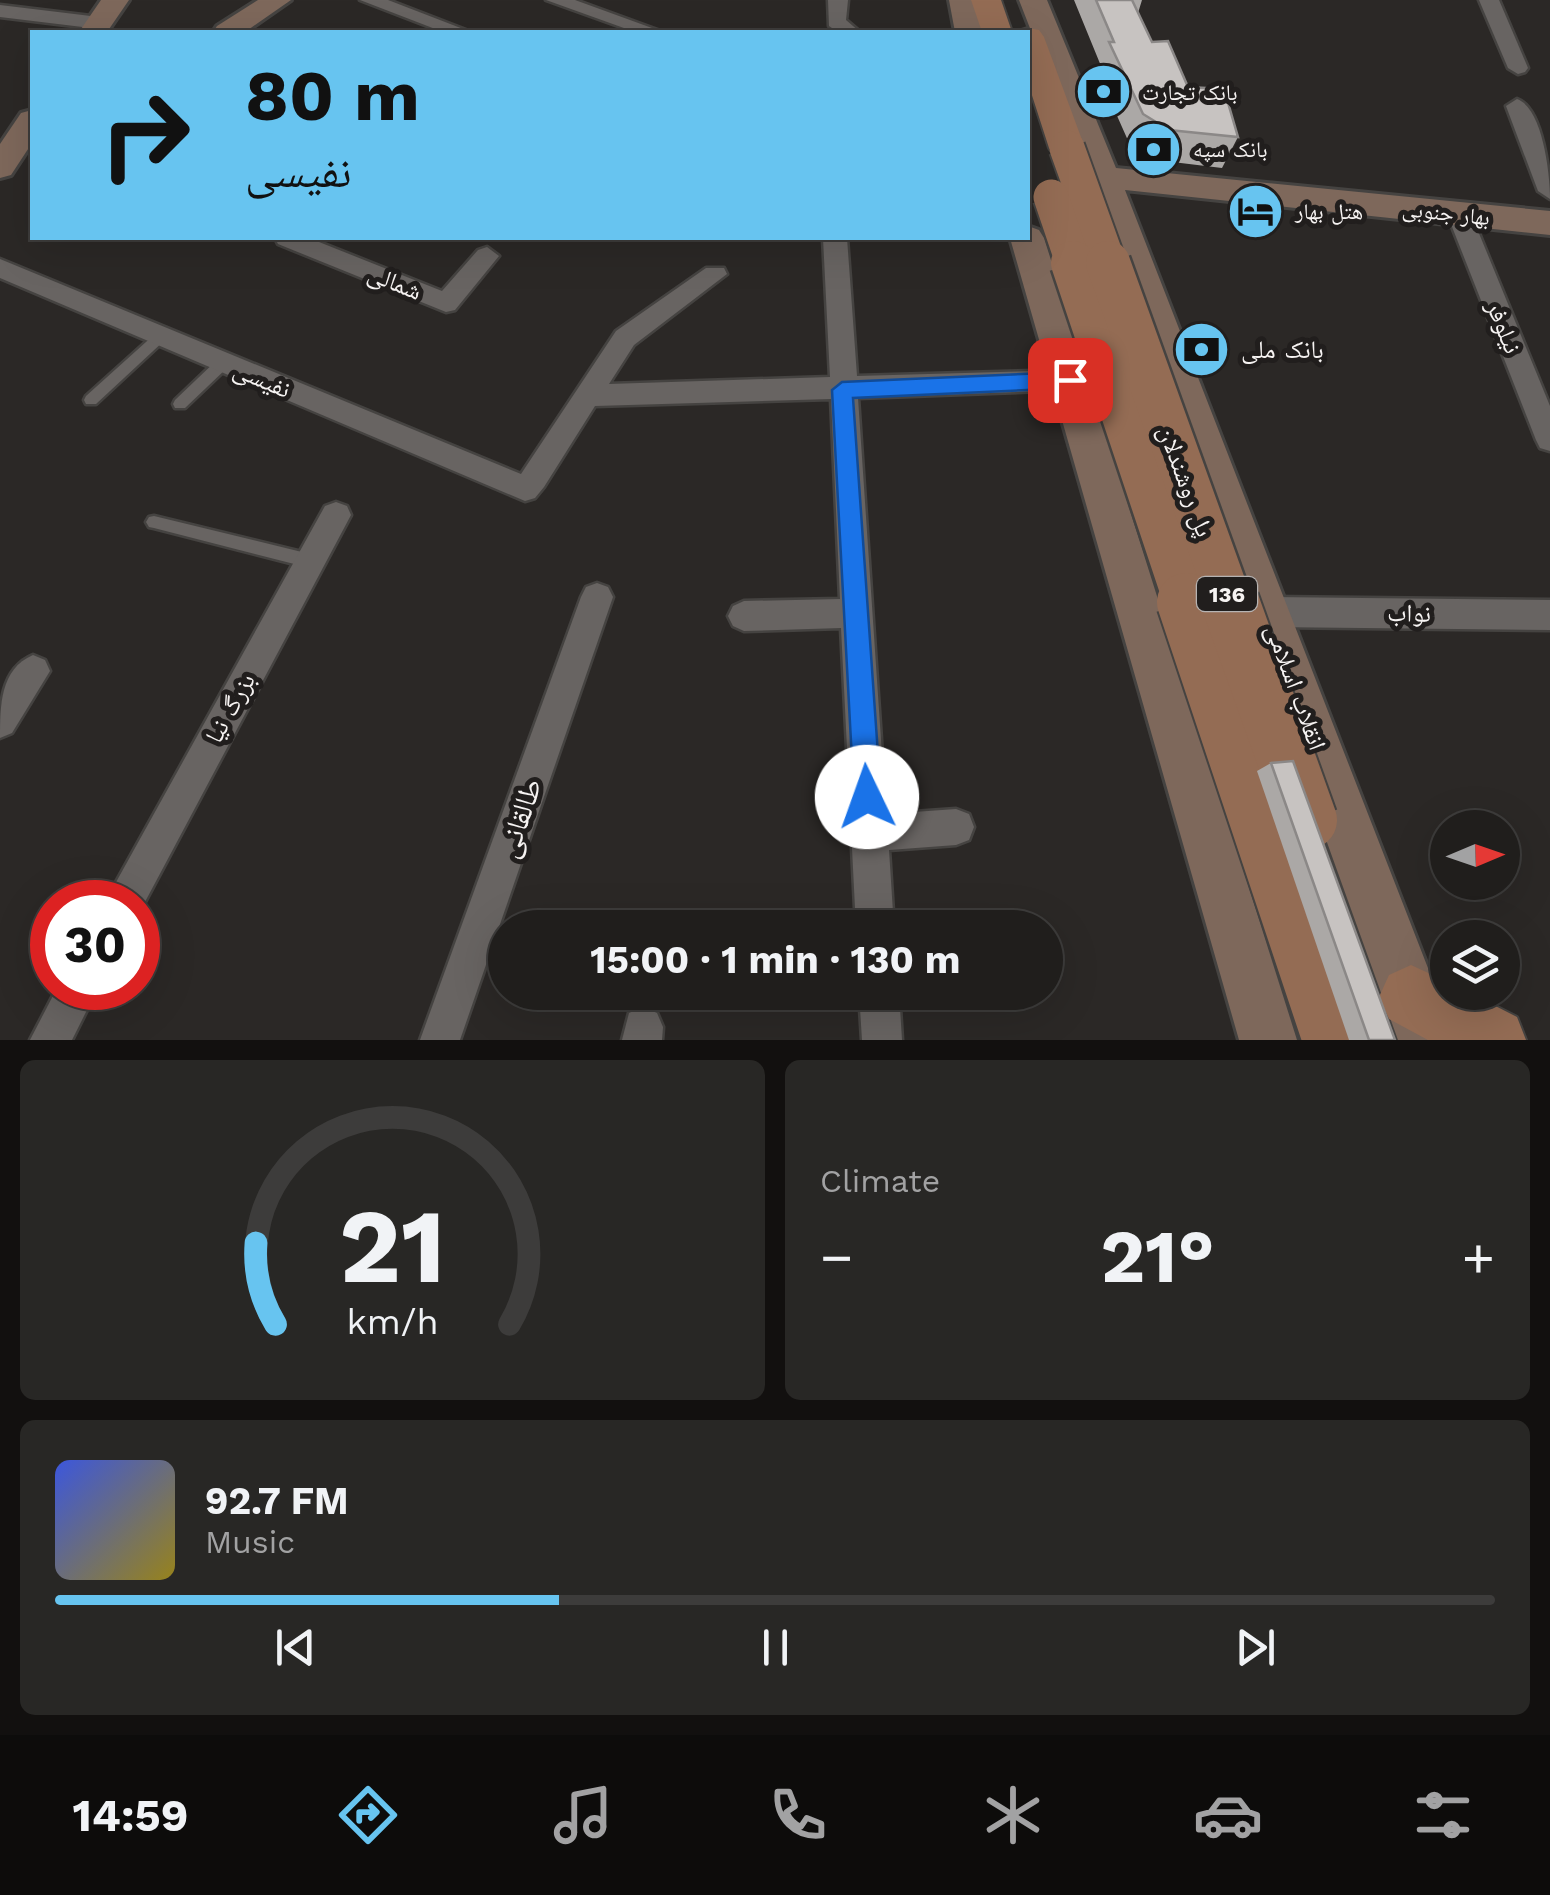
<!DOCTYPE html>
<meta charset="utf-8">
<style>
:root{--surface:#201e1c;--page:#282725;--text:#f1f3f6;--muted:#a2a2a3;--line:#3d3c3b;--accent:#67c4f0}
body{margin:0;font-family:"Work Sans","Noto Naskh Arabic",sans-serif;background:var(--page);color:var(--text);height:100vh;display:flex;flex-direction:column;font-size:38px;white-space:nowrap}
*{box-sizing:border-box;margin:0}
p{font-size:32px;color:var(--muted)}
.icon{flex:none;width:55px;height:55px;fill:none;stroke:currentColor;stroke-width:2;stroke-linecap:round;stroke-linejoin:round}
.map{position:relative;height:1040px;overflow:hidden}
.side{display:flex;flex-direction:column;gap:20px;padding:20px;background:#12100f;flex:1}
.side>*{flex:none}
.banner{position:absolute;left:30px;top:30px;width:1000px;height:210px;border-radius:0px;box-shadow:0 10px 40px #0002,0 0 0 2px var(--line);background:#67c4f0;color:#111;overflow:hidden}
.needle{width:65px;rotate:88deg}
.controls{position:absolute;left:1430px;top:810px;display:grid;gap:20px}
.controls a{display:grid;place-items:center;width:90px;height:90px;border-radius:50%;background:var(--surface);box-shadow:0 10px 40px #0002,0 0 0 2px var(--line);font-size:50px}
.speed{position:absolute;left:30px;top:880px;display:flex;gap:20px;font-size:50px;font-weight:700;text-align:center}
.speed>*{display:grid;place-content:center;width:130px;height:130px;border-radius:50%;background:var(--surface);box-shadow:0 10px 40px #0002,0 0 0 2px var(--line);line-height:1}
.speed .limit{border:15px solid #d22;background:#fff;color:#111}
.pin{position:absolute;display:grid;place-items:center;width:85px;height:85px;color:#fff;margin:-42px;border-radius:20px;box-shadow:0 5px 15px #0006}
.me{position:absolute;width:110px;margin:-55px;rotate:357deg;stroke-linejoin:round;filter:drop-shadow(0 0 8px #0008)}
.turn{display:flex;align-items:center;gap:35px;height:210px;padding:0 50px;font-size:45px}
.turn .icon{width:130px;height:130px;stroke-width:2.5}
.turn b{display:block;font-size:70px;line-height:85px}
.big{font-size:75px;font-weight:700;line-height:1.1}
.side .widget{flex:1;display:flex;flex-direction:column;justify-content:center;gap:15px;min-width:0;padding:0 35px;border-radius:15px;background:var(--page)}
.side .dial{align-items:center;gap:0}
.dial svg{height:260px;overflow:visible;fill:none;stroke:var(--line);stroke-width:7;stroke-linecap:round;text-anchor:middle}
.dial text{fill:var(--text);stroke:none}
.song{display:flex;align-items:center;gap:30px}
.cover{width:120px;height:120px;border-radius:15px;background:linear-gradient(135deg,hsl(230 70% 55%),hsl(50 70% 35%))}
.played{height:10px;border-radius:5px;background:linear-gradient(90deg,var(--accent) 35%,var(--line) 35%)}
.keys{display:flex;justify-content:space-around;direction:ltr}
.heat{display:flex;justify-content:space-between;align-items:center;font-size:55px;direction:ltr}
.side .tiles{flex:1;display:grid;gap:20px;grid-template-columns:1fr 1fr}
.widget:last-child{grid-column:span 2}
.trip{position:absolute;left:488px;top:910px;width:575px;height:100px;border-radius:50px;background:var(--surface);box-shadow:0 10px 40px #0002,0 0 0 2px var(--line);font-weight:700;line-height:100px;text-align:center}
.tab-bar{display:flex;height:160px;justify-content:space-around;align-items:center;background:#0d0c0b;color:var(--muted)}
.tab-bar .icon{width:70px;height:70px}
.tab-bar .selected{color:var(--accent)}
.tab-bar b{font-size:45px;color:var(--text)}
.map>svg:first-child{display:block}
</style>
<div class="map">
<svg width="1550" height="1040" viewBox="0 0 1550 1040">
<rect width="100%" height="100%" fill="#2b2826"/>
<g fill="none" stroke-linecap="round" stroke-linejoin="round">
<defs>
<g id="lane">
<path d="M161,331L166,333L168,336L166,339L96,404H86L84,400L86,396L156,333Z"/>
<path d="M223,358L230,363L228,367L185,408H175L173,404L175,400L218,359Z"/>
<path d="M154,516L310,554L315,556L318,561L315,566L310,568L154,528L149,527L146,522L149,517Z"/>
</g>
<g id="street">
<path d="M360,0H388L471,32H443Z"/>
<path d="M546,0H575L663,32H635Z"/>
<path d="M828,0H848L846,20L860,32H838L829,26Z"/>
<path d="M1479,0H1499L1528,68L1525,72L1518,74L1508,68Z"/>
<path d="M0,5L99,17L109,23L99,29L0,17Z"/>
<path d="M1517,99C1543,108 1550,175 1550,199L1538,191L1506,106Z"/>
<path d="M1459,206L1471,214L1550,406V451L1540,448L1536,440L1447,214Z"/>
<path d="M275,238H309L442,291L478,250L487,247L499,256L455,310L446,312L278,244Z"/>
<path d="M823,238H847L857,376L1070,370L1080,373L1084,380L1080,387L1070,390L858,398L886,814L956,809L969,814L974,827L969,840L956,845L889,850L894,928H856L841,628L744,631L733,626L728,616L733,606L744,601L840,599L831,399L595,406L544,487L535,498L525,501L0,278V259L521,474L616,331L706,268H724L727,274L634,345L609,384L830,377Z"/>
<path d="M336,502L347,506L351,515L138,915V902H105L325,506Z"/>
<path d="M597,583L608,587L613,597L460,1040H420L581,597L586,587Z"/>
<path d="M1268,597L1550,600V630L1268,627L1257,622L1252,612L1257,602Z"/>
<path d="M33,655L45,660L50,671L12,733L0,738C0,706 0,669 33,655Z"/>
<path d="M57,988H98L72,1040H30Z"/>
<path d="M859,992H899L902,1040H862Z"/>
<path d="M643,1007L657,1013L663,1027L662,1040H622L629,1013Z"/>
</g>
<g id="secondary">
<path d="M101,0H129L107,32H79Z"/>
<path d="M258,0H291L245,32H213L217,26Z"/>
<path d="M949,0H977L983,32H955Z"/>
<path d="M1019,0H1047L1116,168L1550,211V235L1125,190L1456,1040H1398L1088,177Z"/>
<path d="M32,110V143L11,175L0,178V144L21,113Z"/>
<path d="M1028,226L1039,230L1044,238L1297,1040H1239L1010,238H1028Z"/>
</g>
<g id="primary">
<path d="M971,0H1001L1012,32H982Z"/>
<path d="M1028,28L1039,30L1044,37L1085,148L1079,156L1067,159L1055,156L1049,148L1028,83V32H1015Z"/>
<path d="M1411,965L1448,982V992H1468L1517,1017L1526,1040H1428L1389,1019L1379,997L1389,975Z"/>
</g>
</defs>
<!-- lane casing -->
<use href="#lane" stroke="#454341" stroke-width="5"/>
<!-- street casing -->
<use href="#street" stroke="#454341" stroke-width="5"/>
<!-- secondary casing -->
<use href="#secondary" stroke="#454341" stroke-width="6"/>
<!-- primary casing -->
<use href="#primary" stroke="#454341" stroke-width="4"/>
<!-- lane -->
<use href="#lane" fill="#686462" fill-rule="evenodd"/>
<!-- street -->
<use href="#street" fill="#686462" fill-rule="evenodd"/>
<!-- secondary -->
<use href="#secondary" fill="#7e685b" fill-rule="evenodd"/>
<!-- primary -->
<use href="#primary" fill="#946c54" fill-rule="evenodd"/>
<defs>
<g id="primary-bridge-far2">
<path d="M1067,148L1109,265"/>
<path d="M1051,197L1074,265"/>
</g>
<g id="primary-bridge-far1">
<path d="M1073,263L1187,605"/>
<path d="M1108,263L1231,605"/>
</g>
<g id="primary-bridge">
<path d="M1186,602L1332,1040"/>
<path d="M1230,602L1308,820"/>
</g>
</defs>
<!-- primary-bridge-far2 casing -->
<use href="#primary-bridge-far2" stroke="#454341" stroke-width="39" stroke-linecap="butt"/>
<!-- primary-bridge-far1 casing -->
<use href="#primary-bridge-far1" stroke="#454341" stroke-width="49" stroke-linecap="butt"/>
<!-- primary-bridge casing -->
<use href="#primary-bridge" stroke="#454341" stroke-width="62" stroke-linecap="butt"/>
<!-- primary-bridge-far2 -->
<use href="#primary-bridge-far2" stroke="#946c54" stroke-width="35"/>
<!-- primary-bridge-far1 -->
<use href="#primary-bridge-far1" stroke="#946c54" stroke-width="44"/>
<!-- primary-bridge -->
<use href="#primary-bridge" stroke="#946c54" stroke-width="58"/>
</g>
<!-- wall -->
<g fill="#aba8a6">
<path d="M1074,0H1142L1138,13L1152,42L1188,87L1238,137L1222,168L1156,160L1130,145L1098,73L1101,66Z"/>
<path d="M1271,763L1395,1040H1349L1257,771Z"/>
</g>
<!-- building -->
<g fill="#c7c3c1" stroke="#8b8887" stroke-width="2.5">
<path d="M1096,0H1132L1152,42L1168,41L1188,87L1224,89L1238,137L1169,130L1143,114L1109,42H1114Z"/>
<path d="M1293,761L1395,1040H1369L1271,763Z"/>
</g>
<!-- route -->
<path fill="#1a73e8" stroke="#114b97" stroke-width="2.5" d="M1070,372L1080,380L1070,388L853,398L881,797L877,806L867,810L858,806L854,797L832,390L842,382Z"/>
<!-- icons -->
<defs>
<symbol id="bank-disc" viewBox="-11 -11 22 22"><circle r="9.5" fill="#67c4f0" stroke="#211e1d"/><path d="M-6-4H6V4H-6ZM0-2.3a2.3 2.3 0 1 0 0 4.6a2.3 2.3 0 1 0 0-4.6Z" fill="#111"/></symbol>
<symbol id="hotel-disc" viewBox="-11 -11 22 22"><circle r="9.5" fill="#67c4f0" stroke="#211e1d"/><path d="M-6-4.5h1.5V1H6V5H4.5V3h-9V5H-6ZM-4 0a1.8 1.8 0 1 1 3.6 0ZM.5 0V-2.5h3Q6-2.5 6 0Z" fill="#111"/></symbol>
</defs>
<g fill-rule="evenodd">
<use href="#bank-disc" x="1072" y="60" width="63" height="63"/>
<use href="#bank-disc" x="1122" y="118" width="63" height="63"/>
<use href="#hotel-disc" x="1224" y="180" width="63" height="63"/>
<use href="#bank-disc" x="1170" y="318" width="63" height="63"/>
</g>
<g text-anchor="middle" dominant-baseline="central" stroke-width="10" stroke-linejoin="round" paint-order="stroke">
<!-- far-poi labels -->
<g font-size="22" fill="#f6f3f2" stroke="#211e1d" text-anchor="start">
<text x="1142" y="92">بانک تجارت</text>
<text x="1193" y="149">بانک سپه</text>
<text x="1295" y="211">هتل بهار</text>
</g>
<!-- far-street labels -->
<g font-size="22" fill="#f6f3f2" stroke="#211e1d">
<text transform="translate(1446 213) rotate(6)">بهار جنوبی</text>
</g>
<!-- shield labels -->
<rect fill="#211e1d" stroke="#b6b3b2" stroke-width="2.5" x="1197" y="577" width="60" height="34" rx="8"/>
<g font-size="22" font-weight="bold" fill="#f6f3f2">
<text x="1227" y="594">136</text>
</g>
<!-- street labels -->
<g font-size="25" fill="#f6f3f2" stroke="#211e1d">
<text transform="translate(395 282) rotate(22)">شمالی</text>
<text transform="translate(1504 327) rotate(68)">نیلوفر</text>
<text transform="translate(262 379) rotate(23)">نفیسی</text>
<text transform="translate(1186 481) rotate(70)">پل روشندلان</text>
<text transform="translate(1409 613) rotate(1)">نواب</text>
<text transform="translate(1296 687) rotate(70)">انقلاب اسلامی</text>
<text transform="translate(230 708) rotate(-61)">بزرگ نیا</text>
</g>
<!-- poi labels -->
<g font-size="25" fill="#f6f3f2" stroke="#211e1d" text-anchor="start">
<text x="1241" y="349">بانک ملی</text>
</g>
<!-- near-street labels -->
<g font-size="30" fill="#f6f3f2" stroke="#211e1d">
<text transform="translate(519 818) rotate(-71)">طالقانی</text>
</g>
</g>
</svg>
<div class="controls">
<a><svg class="needle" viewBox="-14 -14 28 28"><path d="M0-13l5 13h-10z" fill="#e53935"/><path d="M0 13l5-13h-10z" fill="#a2a2a3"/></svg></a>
<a><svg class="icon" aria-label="layers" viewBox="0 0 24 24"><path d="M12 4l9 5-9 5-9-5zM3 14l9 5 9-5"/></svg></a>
</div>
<div class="speed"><div class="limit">30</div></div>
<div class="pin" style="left:1070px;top:380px;background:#d93025"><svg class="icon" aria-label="arrive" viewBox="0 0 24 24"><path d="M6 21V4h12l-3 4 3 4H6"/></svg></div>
<svg class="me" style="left:867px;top:797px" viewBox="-20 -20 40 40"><circle r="19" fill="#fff"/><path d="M0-13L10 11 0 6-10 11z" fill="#1a73e8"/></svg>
<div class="trip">15:00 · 1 min · 130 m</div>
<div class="banner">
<div class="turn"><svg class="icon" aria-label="right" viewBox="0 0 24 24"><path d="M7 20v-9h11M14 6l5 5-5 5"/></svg><div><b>80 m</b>نفیسی</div></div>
</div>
</div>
<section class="side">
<div class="tiles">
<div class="widget dial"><svg viewBox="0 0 100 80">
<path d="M14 69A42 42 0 1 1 86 69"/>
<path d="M14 69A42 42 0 0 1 8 44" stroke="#67c4f0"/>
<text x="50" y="56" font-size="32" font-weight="700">21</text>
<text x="50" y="72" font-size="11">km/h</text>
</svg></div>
<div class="widget"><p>Climate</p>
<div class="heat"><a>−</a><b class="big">21°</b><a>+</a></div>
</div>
<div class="widget">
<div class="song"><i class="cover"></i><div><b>92.7 FM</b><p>Music</p></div></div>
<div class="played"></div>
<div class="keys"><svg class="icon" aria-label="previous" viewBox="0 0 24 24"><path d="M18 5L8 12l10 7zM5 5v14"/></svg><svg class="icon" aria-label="pause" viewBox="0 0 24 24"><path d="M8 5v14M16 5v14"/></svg><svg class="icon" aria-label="next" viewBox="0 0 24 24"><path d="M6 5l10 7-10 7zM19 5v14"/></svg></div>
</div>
</div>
</section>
<nav class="tab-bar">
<b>14:59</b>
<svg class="icon selected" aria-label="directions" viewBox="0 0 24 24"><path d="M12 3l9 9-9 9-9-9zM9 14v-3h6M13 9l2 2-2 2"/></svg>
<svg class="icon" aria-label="music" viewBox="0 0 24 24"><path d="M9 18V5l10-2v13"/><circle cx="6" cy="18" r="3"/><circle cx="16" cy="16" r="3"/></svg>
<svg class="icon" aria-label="phone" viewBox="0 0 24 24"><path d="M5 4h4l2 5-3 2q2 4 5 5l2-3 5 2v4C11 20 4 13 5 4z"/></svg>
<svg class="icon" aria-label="climate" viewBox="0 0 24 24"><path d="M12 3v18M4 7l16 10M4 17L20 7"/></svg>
<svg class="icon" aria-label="car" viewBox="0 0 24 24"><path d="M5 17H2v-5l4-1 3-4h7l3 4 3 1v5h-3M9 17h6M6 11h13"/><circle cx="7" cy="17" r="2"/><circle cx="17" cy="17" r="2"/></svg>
<svg class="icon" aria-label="filters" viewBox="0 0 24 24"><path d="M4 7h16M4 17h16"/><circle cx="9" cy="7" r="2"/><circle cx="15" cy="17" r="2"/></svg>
</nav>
